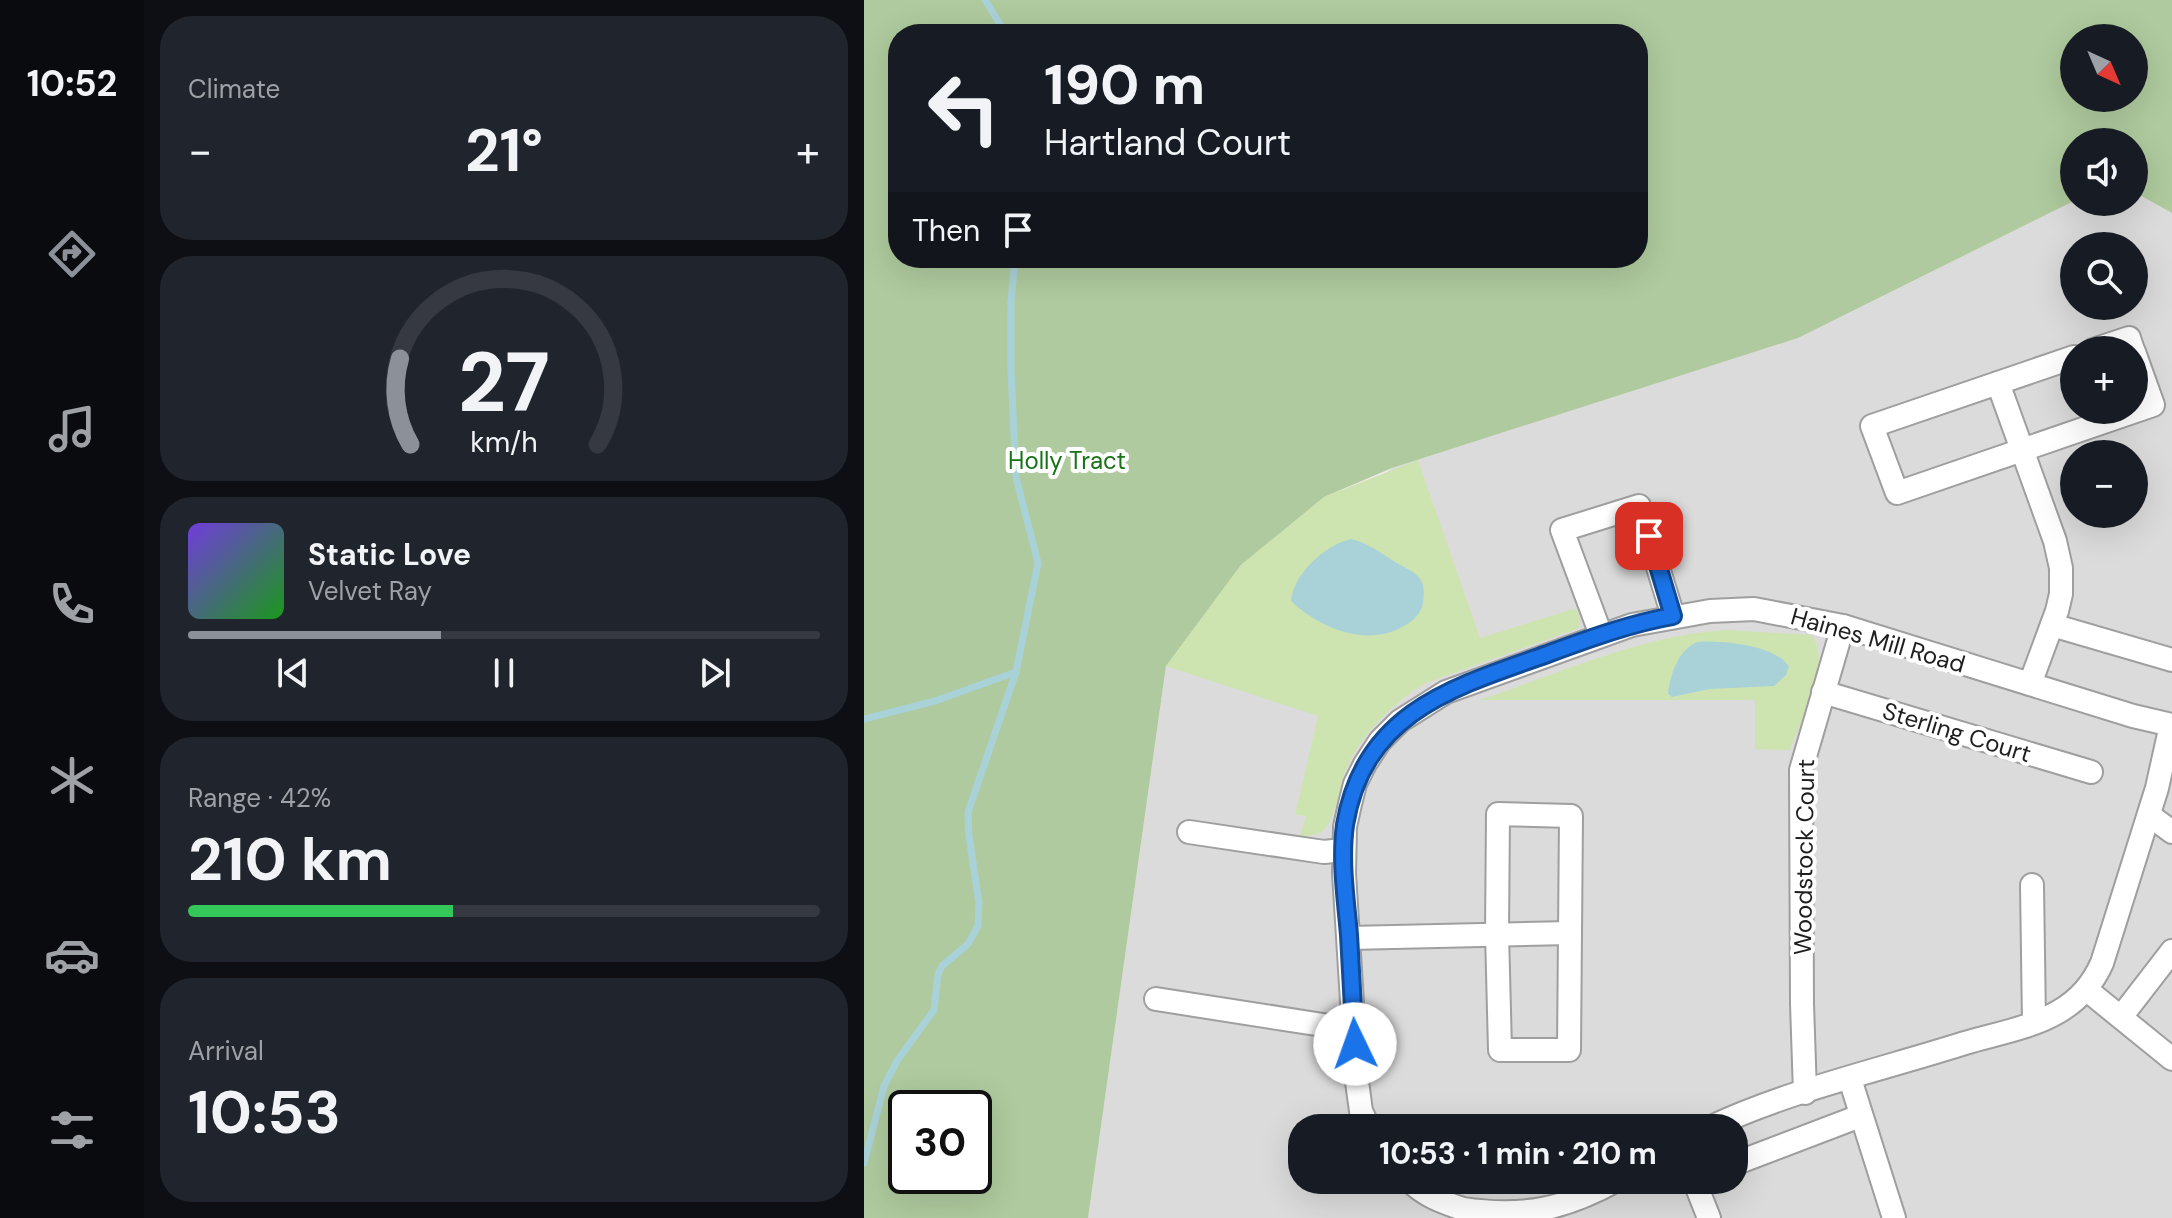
<!DOCTYPE html>
<meta charset="utf-8">
<style>
:root{--surface:#171b24;--page:#20242c;--text:#f1f3f6;--muted:#9ea1a6;--line:#363941;--accent:#8c9099}
body{margin:0;font-family:"DM Sans",sans-serif;background:var(--page);color:var(--text);height:100vh;display:flex;flex-direction:column;font-size:30px;white-space:nowrap}
*{box-sizing:border-box;margin:0}
p{font-size:26px;color:var(--muted)}
.icon{flex:none;width:44px;height:44px;fill:none;stroke:currentColor;stroke-width:2;stroke-linecap:round;stroke-linejoin:round}
.map{position:relative;flex:1;overflow:hidden}
.drawer{display:flex;flex-direction:column;gap:16px;padding:16px;background:#0d0f14;width:720px}
.drawer>*{flex:none}
.hud{position:absolute;left:24px;top:24px;width:760px;height:244px;border-radius:32px;box-shadow:0 8px 32px #0002;background:#171b24;color:var(--text);overflow:hidden}
.needle{width:52px;rotate:136deg}
.controls{position:absolute;left:1196px;top:24px;display:grid;gap:16px}
.controls a{display:grid;place-items:center;width:88px;height:88px;border-radius:50%;background:var(--surface);box-shadow:0 8px 32px #0002;font-size:40px}
.speed{position:absolute;left:24px;top:1090px;display:flex;gap:16px;font-size:40px;font-weight:700;text-align:center}
.speed>*{display:grid;place-content:center;width:104px;height:104px;border-radius:50%;background:var(--surface);box-shadow:0 8px 32px #0002;line-height:1}
.speed .limit{border:4px solid #111;border-radius:12px;background:#fff;color:#111}
.pin{position:absolute;display:grid;place-items:center;width:68px;height:68px;color:#fff;margin:-34px;border-radius:16px;box-shadow:0 4px 12px #0006}
.me{position:absolute;width:88px;margin:-44px;rotate:357deg;stroke-linejoin:round;filter:drop-shadow(0 0 6px #0008)}
.turn{display:flex;align-items:center;gap:28px;height:168px;padding:0 24px;font-size:36px}
.turn .icon{width:104px;height:104px;stroke-width:2.5}
.turn b{display:block;font-size:56px;line-height:68px}
.then{display:flex;align-items:center;height:76px;padding:0 24px;background:#0003;gap:16px;font-size:30px}
.big{font-size:60px;font-weight:700;line-height:1.1}
.drawer .card{flex:1;display:flex;flex-direction:column;justify-content:center;gap:12px;min-width:0;padding:0 28px;border-radius:32px;background:var(--page)}
.drawer .dial{align-items:center;gap:0}
.dial svg{height:208px;overflow:visible;fill:none;stroke:var(--line);stroke-width:7;stroke-linecap:round;text-anchor:middle}
.dial text{fill:var(--text);stroke:none}
.song{display:flex;align-items:center;gap:24px}
.cover{width:96px;height:96px;border-radius:12px;background:linear-gradient(135deg,hsl(260 70% 55%),hsl(120 70% 35%))}
.played{height:8px;border-radius:4px;background:linear-gradient(90deg,var(--accent) 40%,var(--line) 40%)}
.keys{display:flex;justify-content:space-around;direction:ltr}
.heat{display:flex;justify-content:space-between;align-items:center;font-size:44px;direction:ltr}
.charge{height:12px;border-radius:6px;background:linear-gradient(90deg,#34c759 42%,var(--line) 0)}
.trip{position:absolute;left:424px;top:1114px;width:460px;height:80px;border-radius:32px;background:var(--surface);box-shadow:0 8px 32px #0002;font-weight:700;line-height:80px;text-align:center}
main{display:flex;flex:1;min-height:0}
.tabs{display:flex;flex-direction:column;width:144px;justify-content:space-around;align-items:center;background:#090b0e;color:var(--muted)}
.tabs .icon{width:56px;height:56px}
.tabs .current{color:var(--accent)}
.tabs b{font-size:36px;color:var(--text)}
.map>svg:first-child{display:block}
</style>
<main>
<nav class="tabs">
<b>10:52</b>
<svg class="icon current" aria-label="directions" viewBox="0 0 24 24"><path d="M12 3l9 9-9 9-9-9zM9 14v-3h6M13 9l2 2-2 2"/></svg>
<svg class="icon" aria-label="music" viewBox="0 0 24 24"><path d="M9 18V5l10-2v13"/><circle cx="6" cy="18" r="3"/><circle cx="16" cy="16" r="3"/></svg>
<svg class="icon" aria-label="phone" viewBox="0 0 24 24"><path d="M5 4h4l2 5-3 2q2 4 5 5l2-3 5 2v4C11 20 4 13 5 4z"/></svg>
<svg class="icon" aria-label="climate" viewBox="0 0 24 24"><path d="M12 3v18M4 7l16 10M4 17L20 7"/></svg>
<svg class="icon" aria-label="car" viewBox="0 0 24 24"><path d="M5 17H2v-5l4-1 3-4h7l3 4 3 1v5h-3M9 17h6M6 11h13"/><circle cx="7" cy="17" r="2"/><circle cx="17" cy="17" r="2"/></svg>
<svg class="icon" aria-label="filters" viewBox="0 0 24 24"><path d="M4 7h16M4 17h16"/><circle cx="9" cy="7" r="2"/><circle cx="15" cy="17" r="2"/></svg>
</nav>
<section class="drawer">
<div class="card"><p>Climate</p>
<div class="heat"><a>−</a><b class="big">21°</b><a>+</a></div>
</div>
<div class="card dial"><svg viewBox="0 0 100 80">
<path d="M14 69A42 42 0 1 1 86 69"/>
<path d="M14 69A42 42 0 0 1 10 36" stroke="#8c9099"/>
<text x="50" y="56" font-size="32" font-weight="700">27</text>
<text x="50" y="72" font-size="11">km/h</text>
</svg></div>
<div class="card">
<div class="song"><i class="cover"></i><div><b>Static Love</b><p>Velvet Ray</p></div></div>
<div class="played"></div>
<div class="keys"><svg class="icon" aria-label="previous" viewBox="0 0 24 24"><path d="M18 5L8 12l10 7zM5 5v14"/></svg><svg class="icon" aria-label="pause" viewBox="0 0 24 24"><path d="M8 5v14M16 5v14"/></svg><svg class="icon" aria-label="next" viewBox="0 0 24 24"><path d="M6 5l10 7-10 7zM19 5v14"/></svg></div>
</div>
<div class="card"><p>Range · 42%</p><b class="big">210 km</b><div class="charge"></div></div>
<div class="card"><p>Arrival</p><b class="big">10:53</b></div>
</section>
<div class="map">
<svg width="1308" height="1218" viewBox="0 0 1308 1218">
<rect width="100%" height="100%" fill="#eeeae5"/>
<!-- residential -->
<path fill="#dcdbdb" fill-rule="evenodd" d="M1270,192L1308,213V1218H224L302,666L528,468L934,338L1210,201L1270,202ZM1210,246H1270V306H1210ZM1210,350H1270V410H1210ZM1210,454H1270V514H1210ZM438,1128H870V1180H438Z"/>
<!-- grass -->
<g fill="#cee4b0">
<path d="M554,460L616,638L709,609L713,610L716,619L715,628L562,683C530,702 496,735 482,770C475,787 473,809 464,825C457,835 447,836 436,836L442,816L431,815L454,716L302,666L377,565L460,497Z"/>
<path d="M863,630L947,635C970,660 936,722 926,750L891,749V700H616C696,673 778,635 863,630Z"/>
</g>
<!-- forest -->
<path fill="#afca9e" fill-rule="evenodd" d="M0,0H1308V213L1270,192V142H1210V201L934,338L528,468L460,497L377,565L302,666L224,1218H0ZM34,34H774V258H34ZM1210,38H1270V98H1210ZM110,1108V1176H42V1108Z"/>
<!-- water -->
<g fill="#a9d2d8">
<path d="M487,539C504,543 517,553 531,562C539,567 551,571 556,579C561,586 560,595 559,603C557,614 549,621 540,626C503,648 455,628 427,601C430,573 461,545 487,539Z"/>
<path d="M833,642C856,640 913,645 925,667L922,675L910,686L846,689L808,697L804,694C806,675 814,650 833,642Z"/>
</g>
<g fill="none" stroke-linecap="round" stroke-linejoin="round">
<!-- stream -->
<g stroke="#a9d2d8" stroke-width="7">
<path d="M121,0L142,34"/>
<path d="M0,719L71,701L152,672"/>
<path d="M0,1163L20,1086L33,1061L70,1010L74,974L78,966L104,944L114,926L115,903L105,836L104,812L152,672L174,563L152,477L147,371V302L151,258"/>
</g>
<defs>
<g id="street">
<path d="M1229,350L1265,338L1269,350"/>
<path d="M1210,357L1008,426L1033,493L1289,405L1270,352"/>
<path d="M1134,383L1191,541L1197,568V594L1193,611L1166,684"/>
<path d="M1188,625L1308,660"/>
<path d="M737,635L698,530L775,506L809,616"/>
<path d="M959,692L1227,772"/>
<path d="M634,814L707,816L705,1050H636L633,933Z"/>
<path d="M1285,815L1308,832"/>
<path d="M325,832L460,852L479,850"/>
<path d="M1168,885L1170,1022"/>
<path d="M485,938L706,933"/>
<path d="M1223,990L1308,1059"/>
<path d="M292,999L478,1028H490"/>
<path d="M1257,1017L1308,951"/>
<path d="M986,1079L1030,1218"/>
<path d="M941,1093L938,1004L937,770L979,626"/>
<path d="M505,1128L497,1111L493,1082L480,873L481,827L486,804L491,784L501,764L516,741L536,721L582,692L768,625L846,611L890,609L979,626L1269,716L1308,725"/>
<path d="M845,1128C926,1090 1016,1070 1101,1043C1131,1034 1167,1028 1194,1012C1215,1000 1228,985 1238,963L1293,788L1307,725"/>
<path d="M870,1164L996,1116"/>
<path d="M545,1180C561,1196 578,1202 599,1209C659,1218 701,1209 753,1180"/>
<path d="M830,1180L845,1218"/>
</g>
</defs>
<!-- street casing -->
<use href="#street" stroke="#9f9f9f" stroke-width="26"/>
<!-- street -->
<use href="#street" stroke="#fff" stroke-width="22"/>
</g>
<g fill="none" stroke-linecap="round" stroke-linejoin="round">
<defs>
<path id="route" d="M491,1044C489,1008 487,971 485,935C482,899 476,861 481,825C499,716 583,689 675,657C719,641 763,624 809,616L785,536"/>
</defs>
<!-- route casing -->
<use href="#route" stroke="#114b97" stroke-width="20"/>
<!-- route -->
<use href="#route" stroke="#1a73e8" stroke-width="14"/>
</g>
<g text-anchor="middle" dominant-baseline="central" stroke-width="8" stroke-linejoin="round" paint-order="stroke">
<!-- park labels -->
<g font-size="24" fill="#177316" stroke="#fff">
<text x="203" y="460">Holly Tract</text>
</g>
<!-- street labels -->
<g font-size="24" fill="#1e1e1e" stroke="#fff">
<text transform="translate(1014 640) rotate(16)">Haines Mill Road</text>
<text transform="translate(1093 732) rotate(17)">Sterling Court</text>
<text transform="translate(940 857) rotate(-89)">Woodstock Court</text>
</g>
</g>
</svg>
<div class="controls">
<a><svg class="needle" viewBox="-14 -14 28 28"><path d="M0-13l5 13h-10z" fill="#e53935"/><path d="M0 13l5-13h-10z" fill="#9ea1a6"/></svg></a>
<a><svg class="icon" aria-label="sound" viewBox="0 0 24 24"><path d="M4 9h4l5-4v14l-5-4H4zM17 9q2 3 0 6"/></svg></a>
<a><svg class="icon" aria-label="search" viewBox="0 0 24 24"><circle cx="10" cy="10" r="6"/><path d="M15 15l6 6"/></svg></a>
<a>+</a>
<a>−</a>
</div>
<div class="speed"><div class="limit">30</div></div>
<div class="pin" style="left:785px;top:536px;background:#d93025"><svg class="icon" aria-label="arrive" viewBox="0 0 24 24"><path d="M6 21V4h12l-3 4 3 4H6"/></svg></div>
<svg class="me" style="left:491px;top:1044px" viewBox="-20 -20 40 40"><circle r="19" fill="#fff"/><path d="M0-13L10 11 0 6-10 11z" fill="#1a73e8"/></svg>
<div class="trip">10:53 · 1 min · 210 m</div>
<div class="hud">
<div class="turn"><svg class="icon" aria-label="left" viewBox="0 0 24 24"><path d="M17 20v-9H6M10 6l-5 5 5 5"/></svg><div><b>190 m</b>Hartland Court</div></div>
<div class="then">Then<svg class="icon" aria-label="arrive" viewBox="0 0 24 24"><path d="M6 21V4h12l-3 4 3 4H6"/></svg></div>
</div>
</div>
</main>
